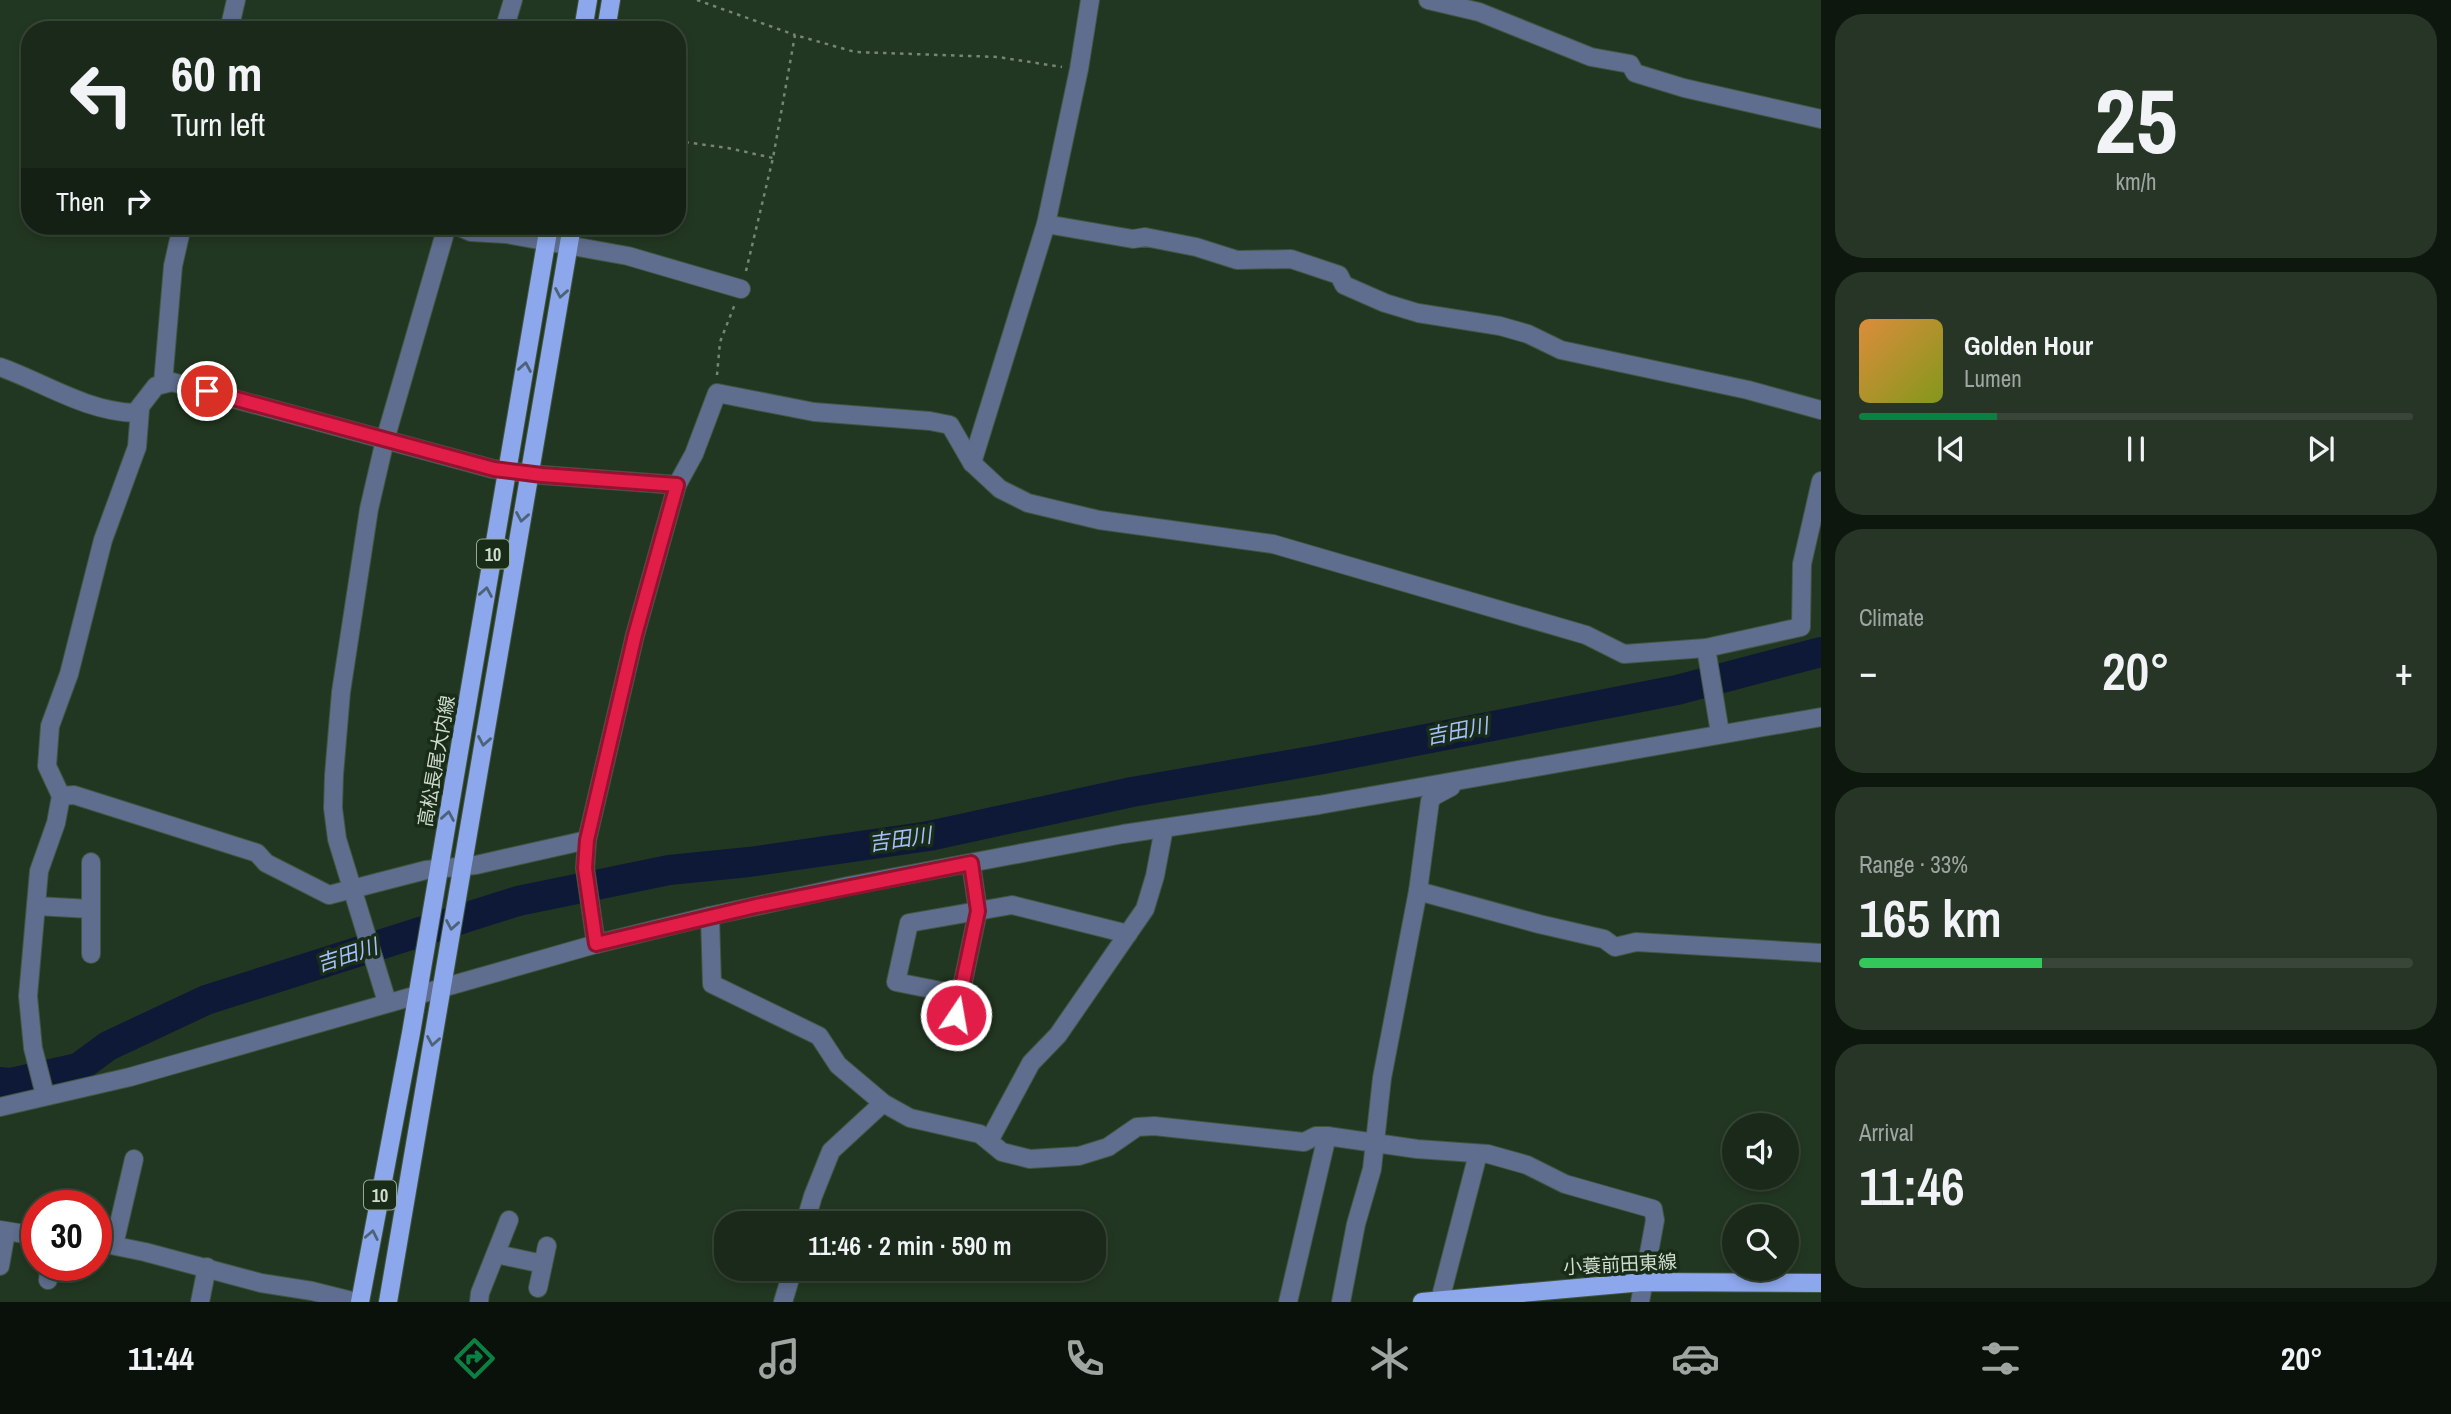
<!DOCTYPE html>
<meta charset="utf-8">
<style>
:root{--surface:#1a2919;--page:#273526;--text:#f1f3f6;--muted:#9fa6a2;--line:#384538;--accent:#0b8043}
body{margin:0;font-family:"Archivo Narrow","Noto Sans JP",sans-serif;background:var(--page);color:var(--text);height:100vh;display:flex;flex-direction:column;font-size:26px;white-space:nowrap}
*{box-sizing:border-box;margin:0}
p{font-size:23px;color:var(--muted)}
.icon{flex:none;width:38px;height:38px;fill:none;stroke:currentColor;stroke-width:2;stroke-linecap:round;stroke-linejoin:round}
.map{position:relative;flex:1;overflow:hidden}
.panel{display:flex;flex-direction:column;gap:14px;padding:14px;background:#0e170e;width:630px}
.panel>*{flex:none}
.hud{position:absolute;left:21px;top:21px;width:665px;height:214px;border-radius:28px;box-shadow:0 4px 10px #0003,0 0 0 2px var(--line);background:#1a2919;color:var(--text);overflow:hidden}
.tools{position:absolute;left:1722px;top:1113px;display:grid;gap:14px}
.tools a{display:grid;place-items:center;width:77px;height:77px;border-radius:50%;background:var(--surface);box-shadow:0 4px 10px #0003,0 0 0 2px var(--line);font-size:35px}
.speed{position:absolute;left:21px;top:1190px;display:flex;gap:14px;font-size:35px;font-weight:700;text-align:center}
.speed>*{display:grid;place-content:center;width:91px;height:91px;border-radius:50%;background:var(--surface);box-shadow:0 4px 10px #0003,0 0 0 2px var(--line);line-height:1}
.speed .limit{border:10px solid #d22;background:#fff;color:#111}
.pin{position:absolute;display:grid;place-items:center;width:60px;height:60px;color:#fff;margin:-30px;border:4px solid #fff;border-radius:50%;box-shadow:0 2px 7px #0007}
.me{position:absolute;width:77px;margin:-38px;rotate:12deg;stroke-linejoin:round;filter:drop-shadow(0 0 5px #0008)}
.turn{display:flex;align-items:center;gap:24px;height:147px;padding:0 35px;font-size:32px}
.turn .icon{width:91px;height:91px;stroke-width:2.5}
.turn b{display:block;font-size:49px;line-height:60px}
.then{display:flex;align-items:center;height:66px;padding:0 35px;background:#0003;gap:14px;font-size:26px}
.big{font-size:52px;font-weight:600;line-height:1.1}
.panel .tile{flex:1;display:flex;flex-direction:column;justify-content:center;gap:10px;min-width:0;padding:0 24px;border-radius:28px;background:var(--page)}
.panel .dial{align-items:center;gap:0}
.dial b{font-size:91px;line-height:1}
.song{display:flex;align-items:center;gap:21px}
.cover{width:84px;height:84px;border-radius:10px;background:linear-gradient(135deg,hsl(30 70% 55%),hsl(70 70% 35%))}
.played{height:7px;border-radius:4px;background:linear-gradient(90deg,var(--accent) 25%,var(--line) 25%)}
.keys{display:flex;justify-content:space-around;direction:ltr}
.heat{display:flex;justify-content:space-between;align-items:center;font-size:38px;direction:ltr}
.charge{height:10px;border-radius:5px;background:linear-gradient(90deg,#34c759 33%,var(--line) 0)}
.trip{position:absolute;left:714px;top:1211px;width:392px;height:70px;border-radius:28px;background:var(--surface);box-shadow:0 4px 10px #0003,0 0 0 2px var(--line);font-weight:600;line-height:70px;text-align:center}
.menu{display:flex;height:112px;justify-content:space-around;align-items:center;background:#0a100a;color:var(--muted)}
.menu .icon{width:49px;height:49px}
.menu .selected{color:var(--accent)}
.menu b{font-size:32px;color:var(--text)}
main{display:flex;flex:1;min-height:0}
.map>svg:first-child{display:block}
</style>
<main>
<div class="map">
<svg width="1821" height="1302" viewBox="0 0 1821 1302">
<rect width="100%" height="100%" fill="#223721"/>
<g fill="none" stroke-linecap="round" stroke-linejoin="round">
<!-- river -->
<path stroke="#0e1938" stroke-width="30" d="M0,1082L11,1083L78,1068L108,1046L206,1000L518,901L669,870L749,862L929,836L1132,792L1323,759L1677,690L1821,652"/>
<defs>
<g id="minor">
<path d="M1428,0L1479,12L1591,57L1630,64L1635,73L1684,88L1821,119"/>
<path d="M229,30L236,0"/>
<path d="M504,30L513,0"/>
<path d="M1046,224L1133,239L1145,237L1196,247L1237,260L1291,259L1339,275L1344,285L1385,303L1418,313L1500,326L1528,334L1561,350L1748,390L1821,410"/>
<path d="M457,226L471,232L506,234L628,256L741,289"/>
<path d="M0,367C45,383 85,411 135,413L156,386L172,382L493,469L542,475L677,485"/>
<path d="M163,383L173,266L182,226"/>
<path d="M972,463L1046,224L1079,69L1090,0"/>
<path d="M1706,648L1720,733"/>
<path d="M61,796L74,795L257,853L266,863L329,895L426,870L476,865L587,840"/>
<path d="M1418,891L1539,924L1604,939L1615,947L1636,942L1821,953"/>
<path d="M36,906L91,909"/>
<path d="M710,916L712,984L819,1036L838,1065L883,1103L910,1118L980,1134L1002,1152L1030,1159L1079,1156L1108,1147L1137,1127L1154,1126L1304,1142L1316,1136H1327L1417,1149L1488,1154L1527,1165L1565,1184L1653,1209L1655,1220L1640,1302"/>
<path d="M596,944L585,868L587,840L635,635L677,485L694,454L717,393L814,412L930,421L950,425L972,463L1000,489L1028,503L1099,520L1273,544L1586,635L1624,654L1706,648L1801,627L1802,564L1821,481"/>
<path d="M91,954V862"/>
<path d="M961,995L896,982L909,923L1012,905L1128,934"/>
<path d="M387,1002L337,839L333,808L334,775L341,692L369,509L385,440L447,226"/>
<path d="M956,1015L978,911L971,863"/>
<path d="M45,1095L33,1048L28,996L39,871L56,823L61,796L47,766L50,726L69,674L103,540L137,447L140,409"/>
<path d="M0,1107L130,1077L596,944L710,916L848,886L1123,834L1319,805L1821,717"/>
<path d="M989,1141L1031,1063L1058,1035L1145,909L1155,876L1164,828"/>
<path d="M805,1223L813,1196L831,1151L883,1103"/>
<path d="M0,1230L37,1236"/>
<path d="M96,1242L145,1252L261,1283L312,1291L356,1302"/>
<path d="M114,1245L134,1159"/>
<path d="M496,1254L543,1264"/>
<path d="M0,1266L6,1232"/>
<path d="M48,1280L50,1265"/>
<path d="M538,1288L547,1246"/>
<path d="M1440,1300L1478,1154"/>
<path d="M200,1302L207,1267"/>
<path d="M479,1302L480,1293L509,1220"/>
<path d="M783,1302L793,1269"/>
<path d="M1288,1302L1327,1136"/>
<path d="M1341,1302L1356,1224L1372,1169L1382,1078L1418,891L1430,801L1434,796L1451,787"/>
</g>
<g id="major">
<path d="M583,30L588,0"/>
<path d="M606,30L611,0"/>
<path d="M360,1302L411,1033L549,226"/>
<path d="M388,1302L572,226"/>
<path d="M1422,1302L1643,1282L1821,1283"/>
</g>
</defs>
<!-- minor casing -->
<use href="#minor" stroke="#415540" stroke-width="20"/>
<!-- major casing -->
<use href="#major" stroke="#415540" stroke-width="20"/>
<!-- path -->
<g stroke="#758674" stroke-width="2.5" stroke-dasharray="3.5 5" stroke-linecap="butt">
<path d="M697,0L795,35"/>
<path d="M677,141L728,148L773,158"/>
<path d="M746,271L773,158L795,35L855,52L998,57L1062,67"/>
<path d="M717,375L720,342L735,304"/>
</g>
<!-- minor -->
<use href="#minor" stroke="#5f6d8e" stroke-width="18"/>
<!-- major -->
<use href="#major" stroke="#8ca7ec" stroke-width="18"/>
</g>
<!-- one-way arrows -->
<defs><path id="oneway-chevron" d="M-2-3.5L2.5 0L-2 3.5" fill="none" stroke-width="1.6" stroke-linecap="round" stroke-linejoin="round" transform="scale(1.75)"/></defs>
<g stroke="#4c6377">
<use href="#oneway-chevron" transform="translate(561 293) rotate(100)"/>
<use href="#oneway-chevron" transform="translate(525 367) rotate(-80)"/>
<use href="#oneway-chevron" transform="translate(522 517) rotate(100)"/>
<use href="#oneway-chevron" transform="translate(486 592) rotate(-80)"/>
<use href="#oneway-chevron" transform="translate(484 741) rotate(100)"/>
<use href="#oneway-chevron" transform="translate(448 816) rotate(-80)"/>
<use href="#oneway-chevron" transform="translate(452 925) rotate(100)"/>
<use href="#oneway-chevron" transform="translate(433 1041) rotate(100)"/>
<use href="#oneway-chevron" transform="translate(372 1235) rotate(-79)"/>
</g>
<g fill="none" stroke-linecap="round" stroke-linejoin="round">
<defs>
<path id="route" d="M207,391L494,469L542,475L677,485L635,635L587,840L585,868L596,944L756,906L971,863L978,911L956,1015"/>
</defs>
<!-- route casing -->
<use href="#route" stroke="#92132f" stroke-width="18"/>
<!-- route -->
<use href="#route" stroke="#e11d48" stroke-width="12"/>
</g>
<g text-anchor="middle" dominant-baseline="central" stroke-width="7" stroke-linejoin="round" paint-order="stroke">
<!-- shield labels -->
<g fill="#182c17" stroke="#99a798" stroke-width="2">
<rect x="477" y="539.5" width="32" height="29" rx="5"/>
<rect x="364" y="1180.5" width="32" height="29" rx="5"/>
</g>
<g font-size="18" font-weight="bold" fill="#d0dccf">
<text x="493" y="554">10</text>
<text x="380" y="1195">10</text>
</g>
<!-- street labels -->
<g font-size="19" fill="#d0dccf" stroke="#182c17">
<text transform="translate(436 761) rotate(-80)">高松長尾大内線</text>
<text transform="translate(1620 1264) rotate(-3)">小蓑前田東線</text>
</g>
<!-- water labels -->
<g font-size="21" font-style="italic" fill="#a6c0fe" stroke="#182c17">
<text transform="translate(1457 731) rotate(-11)">吉田川</text>
<text transform="translate(900 839) rotate(-8)">吉田川</text>
<text transform="translate(347 955) rotate(-18)">吉田川</text>
</g>
</g>
</svg>
<div class="tools">
<a><svg class="icon" aria-label="sound" viewBox="0 0 24 24"><path d="M4 9h4l5-4v14l-5-4H4zM17 9q2 3 0 6"/></svg></a>
<a><svg class="icon" aria-label="search" viewBox="0 0 24 24"><circle cx="10" cy="10" r="6"/><path d="M15 15l6 6"/></svg></a>
</div>
<div class="speed"><div class="limit">30</div></div>
<div class="pin" style="left:207px;top:391px;background:#d93025"><svg class="icon" aria-label="arrive" viewBox="0 0 24 24"><path d="M6 21V4h12l-3 4 3 4H6"/></svg></div>
<svg class="me" style="left:956px;top:1015px" viewBox="-20 -20 40 40"><circle r="17" fill="#e11d48" stroke="#fff" stroke-width="3"/><path d="M0-11L8 9 0 5-8 9z" fill="#fff"/></svg>
<div class="trip">11:46 · 2 min · 590 m</div>
<div class="hud">
<div class="turn"><svg class="icon" aria-label="left" viewBox="0 0 24 24"><path d="M17 20v-9H6M10 6l-5 5 5 5"/></svg><div><b>60 m</b>Turn left</div></div>
<div class="then">Then<svg class="icon" aria-label="right" viewBox="0 0 24 24"><path d="M7 20v-9h11M14 6l5 5-5 5"/></svg></div>
</div>
</div>
<section class="panel">
<div class="tile dial"><b>25</b><p>km/h</p></div>
<div class="tile">
<div class="song"><i class="cover"></i><div><b>Golden Hour</b><p>Lumen</p></div></div>
<div class="played"></div>
<div class="keys"><svg class="icon" aria-label="previous" viewBox="0 0 24 24"><path d="M18 5L8 12l10 7zM5 5v14"/></svg><svg class="icon" aria-label="pause" viewBox="0 0 24 24"><path d="M8 5v14M16 5v14"/></svg><svg class="icon" aria-label="next" viewBox="0 0 24 24"><path d="M6 5l10 7-10 7zM19 5v14"/></svg></div>
</div>
<div class="tile"><p>Climate</p>
<div class="heat"><a>−</a><b class="big">20°</b><a>+</a></div>
</div>
<div class="tile"><p>Range · 33%</p><b class="big">165 km</b><div class="charge"></div></div>
<div class="tile"><p>Arrival</p><b class="big">11:46</b></div>
</section>
</main>
<nav class="menu">
<b>11:44</b>
<svg class="icon selected" aria-label="directions" viewBox="0 0 24 24"><path d="M12 3l9 9-9 9-9-9zM9 14v-3h6M13 9l2 2-2 2"/></svg>
<svg class="icon" aria-label="music" viewBox="0 0 24 24"><path d="M9 18V5l10-2v13"/><circle cx="6" cy="18" r="3"/><circle cx="16" cy="16" r="3"/></svg>
<svg class="icon" aria-label="phone" viewBox="0 0 24 24"><path d="M5 4h4l2 5-3 2q2 4 5 5l2-3 5 2v4C11 20 4 13 5 4z"/></svg>
<svg class="icon" aria-label="climate" viewBox="0 0 24 24"><path d="M12 3v18M4 7l16 10M4 17L20 7"/></svg>
<svg class="icon" aria-label="car" viewBox="0 0 24 24"><path d="M5 17H2v-5l4-1 3-4h7l3 4 3 1v5h-3M9 17h6M6 11h13"/><circle cx="7" cy="17" r="2"/><circle cx="17" cy="17" r="2"/></svg>
<svg class="icon" aria-label="filters" viewBox="0 0 24 24"><path d="M4 7h16M4 17h16"/><circle cx="9" cy="7" r="2"/><circle cx="15" cy="17" r="2"/></svg>
<b>20°</b>
</nav>
